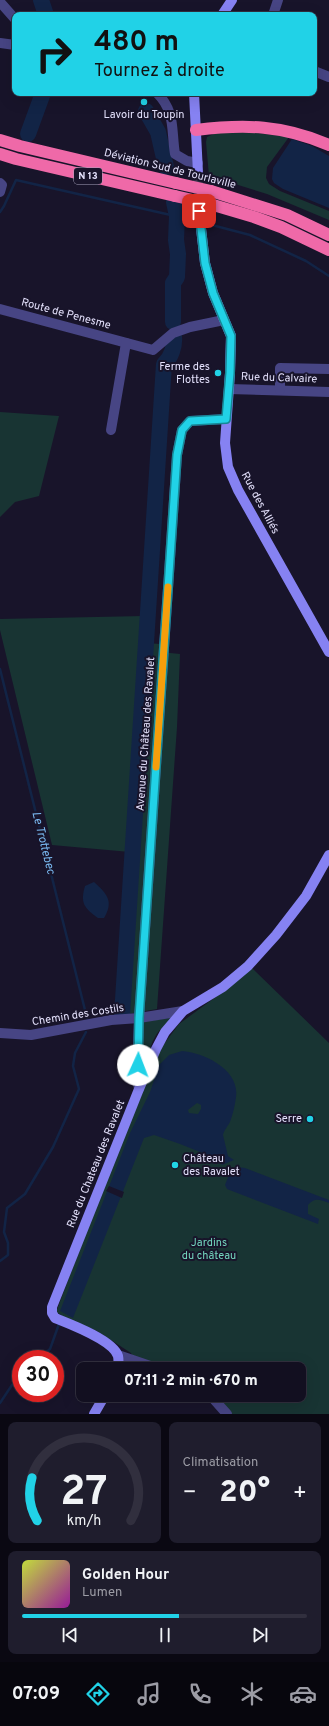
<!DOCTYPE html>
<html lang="fr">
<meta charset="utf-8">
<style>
:root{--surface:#120f20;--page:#1f1d2d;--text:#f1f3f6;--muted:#9c9ca5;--line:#312f3e;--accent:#21d2e7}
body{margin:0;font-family:Overpass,sans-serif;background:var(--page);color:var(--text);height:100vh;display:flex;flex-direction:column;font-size:15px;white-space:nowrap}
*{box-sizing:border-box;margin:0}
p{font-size:13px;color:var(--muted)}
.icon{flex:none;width:22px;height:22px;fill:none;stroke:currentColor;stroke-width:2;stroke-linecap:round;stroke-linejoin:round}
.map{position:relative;height:1414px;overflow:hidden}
.side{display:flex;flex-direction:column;gap:8px;padding:8px;background:#0a0812;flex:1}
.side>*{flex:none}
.hud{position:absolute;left:12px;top:12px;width:305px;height:84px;border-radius:8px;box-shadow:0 4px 16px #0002,0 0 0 1px var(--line);background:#21d2e7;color:#111;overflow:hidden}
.speed{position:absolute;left:12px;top:1350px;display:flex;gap:8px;font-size:20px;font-weight:700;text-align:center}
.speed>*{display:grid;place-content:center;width:52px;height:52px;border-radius:50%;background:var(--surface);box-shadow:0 4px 16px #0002,0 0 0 1px var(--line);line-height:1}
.speed .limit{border:6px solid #d22;background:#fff;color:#111}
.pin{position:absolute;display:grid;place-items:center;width:34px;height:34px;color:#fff;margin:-17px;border-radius:8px;box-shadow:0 2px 6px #0006}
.me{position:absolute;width:44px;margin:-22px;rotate:2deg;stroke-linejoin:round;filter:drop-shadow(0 0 3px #0008)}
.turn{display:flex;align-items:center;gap:14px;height:84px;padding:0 16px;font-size:18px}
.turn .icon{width:52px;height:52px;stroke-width:2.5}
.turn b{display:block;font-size:28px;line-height:34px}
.big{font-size:30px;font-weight:800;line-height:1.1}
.side .card{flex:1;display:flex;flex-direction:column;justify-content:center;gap:6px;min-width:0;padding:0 14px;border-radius:8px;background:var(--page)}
.side .dial{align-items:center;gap:0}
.dial svg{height:104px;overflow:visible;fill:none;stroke:var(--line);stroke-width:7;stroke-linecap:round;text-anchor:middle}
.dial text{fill:var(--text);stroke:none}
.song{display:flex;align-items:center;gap:12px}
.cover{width:48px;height:48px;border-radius:6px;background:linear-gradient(135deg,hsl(70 70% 55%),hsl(300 70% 35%))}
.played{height:4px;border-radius:2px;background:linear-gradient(90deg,var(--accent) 55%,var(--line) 55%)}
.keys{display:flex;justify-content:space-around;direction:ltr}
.heat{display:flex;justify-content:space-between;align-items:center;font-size:22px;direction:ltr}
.side .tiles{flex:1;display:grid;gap:8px;grid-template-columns:1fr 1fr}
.card:last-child{grid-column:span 2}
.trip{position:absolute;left:76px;top:1362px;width:230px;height:40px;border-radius:8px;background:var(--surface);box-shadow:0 4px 16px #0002,0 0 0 1px var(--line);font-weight:800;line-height:40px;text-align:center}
.menu{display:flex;height:64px;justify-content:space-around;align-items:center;background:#07060d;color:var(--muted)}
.menu .icon{width:28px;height:28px}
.menu .active{color:var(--accent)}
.menu b{font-size:18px;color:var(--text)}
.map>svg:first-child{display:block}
</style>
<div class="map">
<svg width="329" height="1414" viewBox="0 0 329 1414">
<rect width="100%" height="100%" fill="#18142a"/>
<!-- green -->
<g fill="#183433">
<path d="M248,132L289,137L267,167L266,178L269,184L280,191L329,211V220L267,194L209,176L206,142L207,137L216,133Z"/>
<path d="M0,412L59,416L39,496L15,502L0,517Z"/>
<path d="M144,616L146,643L160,644V652L180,654L177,727L157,1009L122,1015L130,852L52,845L0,630V619Z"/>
<path d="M252,968L329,1043V1414H227L210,1395H299V1369H159L135,1361L131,1353L97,1331L71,1321L56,1312L104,1186L161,1048L179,1024L236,982Z"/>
<path d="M175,1017C168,1023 159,1029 155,1037C148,1048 149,1063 141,1073L142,1022Z"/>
</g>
<!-- water -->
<g fill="#122446" fill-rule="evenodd">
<path d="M292,139L312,146L329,156V208L283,189L274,183L272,179L273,168Z"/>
<path d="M94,882C107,894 114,901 104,918H98C84,908 80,903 85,886Z"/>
<path d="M182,1051C205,1053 240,1070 236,1097C235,1105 233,1114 230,1122C228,1126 224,1130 223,1135L228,1156L234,1160L222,1165L218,1159L180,1144L154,1135L144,1138L73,1318L60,1311L130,1133L150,1092L159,1065L169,1055ZM197,1103L201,1105V1109L198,1114L189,1113L188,1110Z"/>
<path d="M238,1167L245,1168L329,1200V1203C320,1200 315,1197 308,1205V1214L319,1219L318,1224L227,1189L225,1185L230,1172Z"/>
</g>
<!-- pier -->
<path fill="#18142a" d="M109,1186L124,1192L122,1198L106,1191Z"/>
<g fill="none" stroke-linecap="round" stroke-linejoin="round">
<!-- stream -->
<g stroke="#122446" stroke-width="2.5">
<path d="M0,212L4,206L16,180L184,218"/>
<path d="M208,224L250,235L306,261L329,276"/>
<path d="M0,669L87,1018"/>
<path d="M0,1261L8,1255V1243L4,1232L7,1208L25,1194L53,1147L79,1089L73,1066L75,1053L86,1032"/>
<path d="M39,1359L50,1349L59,1324"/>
<path d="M0,1403L12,1385L21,1377"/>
</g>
<!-- river -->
<g stroke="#122446" stroke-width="16">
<path d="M41,0L46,15"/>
<path d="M146,111L158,132L166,167"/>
<path d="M28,134L43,93"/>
<path d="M173,322V283L177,277L178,254L176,240L177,216L174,202"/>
<path d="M122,1015L164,364C171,358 175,346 174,337"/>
</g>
<!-- secondary-tunnel -->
<path stroke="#37334a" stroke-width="10" stroke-dasharray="10 5" stroke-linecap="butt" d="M198,173L199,209"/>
<!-- street -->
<g stroke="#474584" stroke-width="10">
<path d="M0,2L15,19"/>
<path d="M273,15L278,0"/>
<path d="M0,43L15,45"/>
<path d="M314,71L329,77"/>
<path d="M157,93C176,112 171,130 175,154L187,161L198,163"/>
<path d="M0,183L2,185L0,192"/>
<path d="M0,309L153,350L173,333L190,327L224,320"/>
<path d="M229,389L329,392"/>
<path d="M280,390V368L329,369"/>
<path d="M111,430L126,343"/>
<path d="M0,1033L31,1035L111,1020L139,1018L183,1011"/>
<path d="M139,1089L137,1080L139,1018L177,455L182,430L190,421L226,419"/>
<path d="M118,1355L159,1369"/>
<path d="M210,1395L227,1414"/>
</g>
<!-- secondary -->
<g stroke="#8682f2" stroke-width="10">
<path d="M222,15L232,0"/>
<path d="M194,93L198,173"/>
<path d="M199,211L205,263L213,293L231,336L230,373L225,443L228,467L238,490L329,652"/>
<path d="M119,1369C118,1365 119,1360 118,1356C113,1340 70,1324 55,1318L52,1313V1307L139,1089L156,1049L165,1032L183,1011L223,987L248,966L276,935L306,896L329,855"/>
<path d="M94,1414L105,1395"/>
</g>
<!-- highway -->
<g stroke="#ef69a8" stroke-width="12">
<path d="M196,130C245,124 283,125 329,145"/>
<path d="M0,140L20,146L176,183"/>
<path d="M0,154L16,159L175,196"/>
<path d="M211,191L287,215L329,235"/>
<path d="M210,204L254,217L281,227L329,250"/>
</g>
<!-- highway-bridge -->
<g stroke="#ef69a8" stroke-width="12">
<path d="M176,183L211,191"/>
<path d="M175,196L210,204"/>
</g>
</g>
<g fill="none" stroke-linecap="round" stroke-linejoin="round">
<defs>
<path id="route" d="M138,1065L139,1018L177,455L182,430L190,421L226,419L230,373L231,336L213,293L205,263L199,211"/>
</defs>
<!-- route casing -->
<use href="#route" stroke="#158896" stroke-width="10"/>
<!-- route -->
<use href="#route" stroke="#21d2e7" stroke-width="7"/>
<!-- slow -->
<path stroke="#f59e0b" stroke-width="7" d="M156,767L168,587"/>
</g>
<!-- markers -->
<g fill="#21d2e7" stroke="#18142a" stroke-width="1.5">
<circle cx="144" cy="102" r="4"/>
<circle cx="218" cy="373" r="4"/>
<circle cx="310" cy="1119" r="4"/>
<circle cx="175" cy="1165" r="4"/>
</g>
<g text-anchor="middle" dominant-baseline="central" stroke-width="4" stroke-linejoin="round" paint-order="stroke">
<!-- shield labels -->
<rect fill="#18142a" stroke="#a7a4bd" stroke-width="1" x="74" y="168" width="28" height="16" rx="3"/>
<g font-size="10" font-weight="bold" fill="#e4e1fc">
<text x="88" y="176">N 13</text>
</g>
<!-- poi labels -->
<g font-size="11" fill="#e4e1fc" stroke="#18142a" text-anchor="end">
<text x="144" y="115" text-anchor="middle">Lavoir du Toupin</text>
<text x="210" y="367">Ferme des<tspan x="210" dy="13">Flottes</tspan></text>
<text x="302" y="1119">Serre</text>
<text x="183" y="1159" text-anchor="start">Château<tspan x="183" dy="13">des Ravalet</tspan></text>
</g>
<!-- street labels -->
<g font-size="11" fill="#e4e1fc" stroke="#18142a">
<text transform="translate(170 169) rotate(14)">Déviation Sud de Tourlaville</text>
<text transform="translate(66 314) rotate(15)">Route de Penesme</text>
<text transform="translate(279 378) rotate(2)">Rue du Calvaire</text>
<text transform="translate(260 503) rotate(62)">Rue des Alliés</text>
<text transform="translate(146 734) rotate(-86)">Avenue du Château des Ravalet</text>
<text transform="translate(78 1015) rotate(-9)">Chemin des Costils</text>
<text transform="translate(96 1164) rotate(-68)">Rue du Chateau des Ravalet</text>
</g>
<!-- park labels -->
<g font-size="11" fill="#73d6be" stroke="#18142a">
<text x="209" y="1243">Jardins<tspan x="209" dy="13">du château</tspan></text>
</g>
<!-- water labels -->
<g font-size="12" font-style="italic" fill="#7ab9f1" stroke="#18142a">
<text transform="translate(43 843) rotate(76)">Le Trottebec</text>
</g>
</g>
</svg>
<div class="speed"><div class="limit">30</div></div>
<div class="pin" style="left:199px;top:211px;background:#d93025"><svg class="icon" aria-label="arrive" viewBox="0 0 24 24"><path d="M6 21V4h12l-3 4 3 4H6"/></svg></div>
<svg class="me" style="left:138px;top:1065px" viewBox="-20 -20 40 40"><circle r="19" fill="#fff"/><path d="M0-13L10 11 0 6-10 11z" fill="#21d2e7"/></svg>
<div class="trip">07:11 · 2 min · 670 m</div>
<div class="hud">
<div class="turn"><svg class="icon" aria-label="right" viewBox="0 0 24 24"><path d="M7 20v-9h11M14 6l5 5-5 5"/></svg><div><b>480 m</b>Tournez à droite</div></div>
</div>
</div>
<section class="side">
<div class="tiles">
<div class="card dial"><svg viewBox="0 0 100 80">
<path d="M14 69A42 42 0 1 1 86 69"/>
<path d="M14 69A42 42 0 0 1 10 36" stroke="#21d2e7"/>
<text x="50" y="56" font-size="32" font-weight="700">27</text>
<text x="50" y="72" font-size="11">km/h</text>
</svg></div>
<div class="card"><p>Climatisation</p>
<div class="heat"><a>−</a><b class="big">20°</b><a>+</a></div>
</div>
<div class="card">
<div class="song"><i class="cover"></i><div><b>Golden Hour</b><p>Lumen</p></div></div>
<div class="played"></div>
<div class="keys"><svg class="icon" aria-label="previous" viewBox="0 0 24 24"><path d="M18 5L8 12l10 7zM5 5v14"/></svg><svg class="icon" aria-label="pause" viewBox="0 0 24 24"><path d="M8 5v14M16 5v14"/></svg><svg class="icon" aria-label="next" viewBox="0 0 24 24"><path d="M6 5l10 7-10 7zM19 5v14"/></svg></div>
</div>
</div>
</section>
<nav class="menu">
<b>07:09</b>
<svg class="icon active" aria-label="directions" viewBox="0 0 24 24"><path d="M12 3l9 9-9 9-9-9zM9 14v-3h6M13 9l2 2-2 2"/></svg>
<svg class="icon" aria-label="music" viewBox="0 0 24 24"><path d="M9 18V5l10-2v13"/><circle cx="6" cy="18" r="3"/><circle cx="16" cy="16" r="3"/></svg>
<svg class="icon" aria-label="phone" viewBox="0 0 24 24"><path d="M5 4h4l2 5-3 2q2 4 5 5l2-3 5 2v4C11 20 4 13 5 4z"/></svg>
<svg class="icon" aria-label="climate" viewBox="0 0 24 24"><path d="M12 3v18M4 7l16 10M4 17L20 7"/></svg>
<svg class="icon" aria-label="car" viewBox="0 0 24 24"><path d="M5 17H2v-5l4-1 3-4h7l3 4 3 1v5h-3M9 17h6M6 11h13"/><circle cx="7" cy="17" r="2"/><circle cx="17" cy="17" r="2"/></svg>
</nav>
